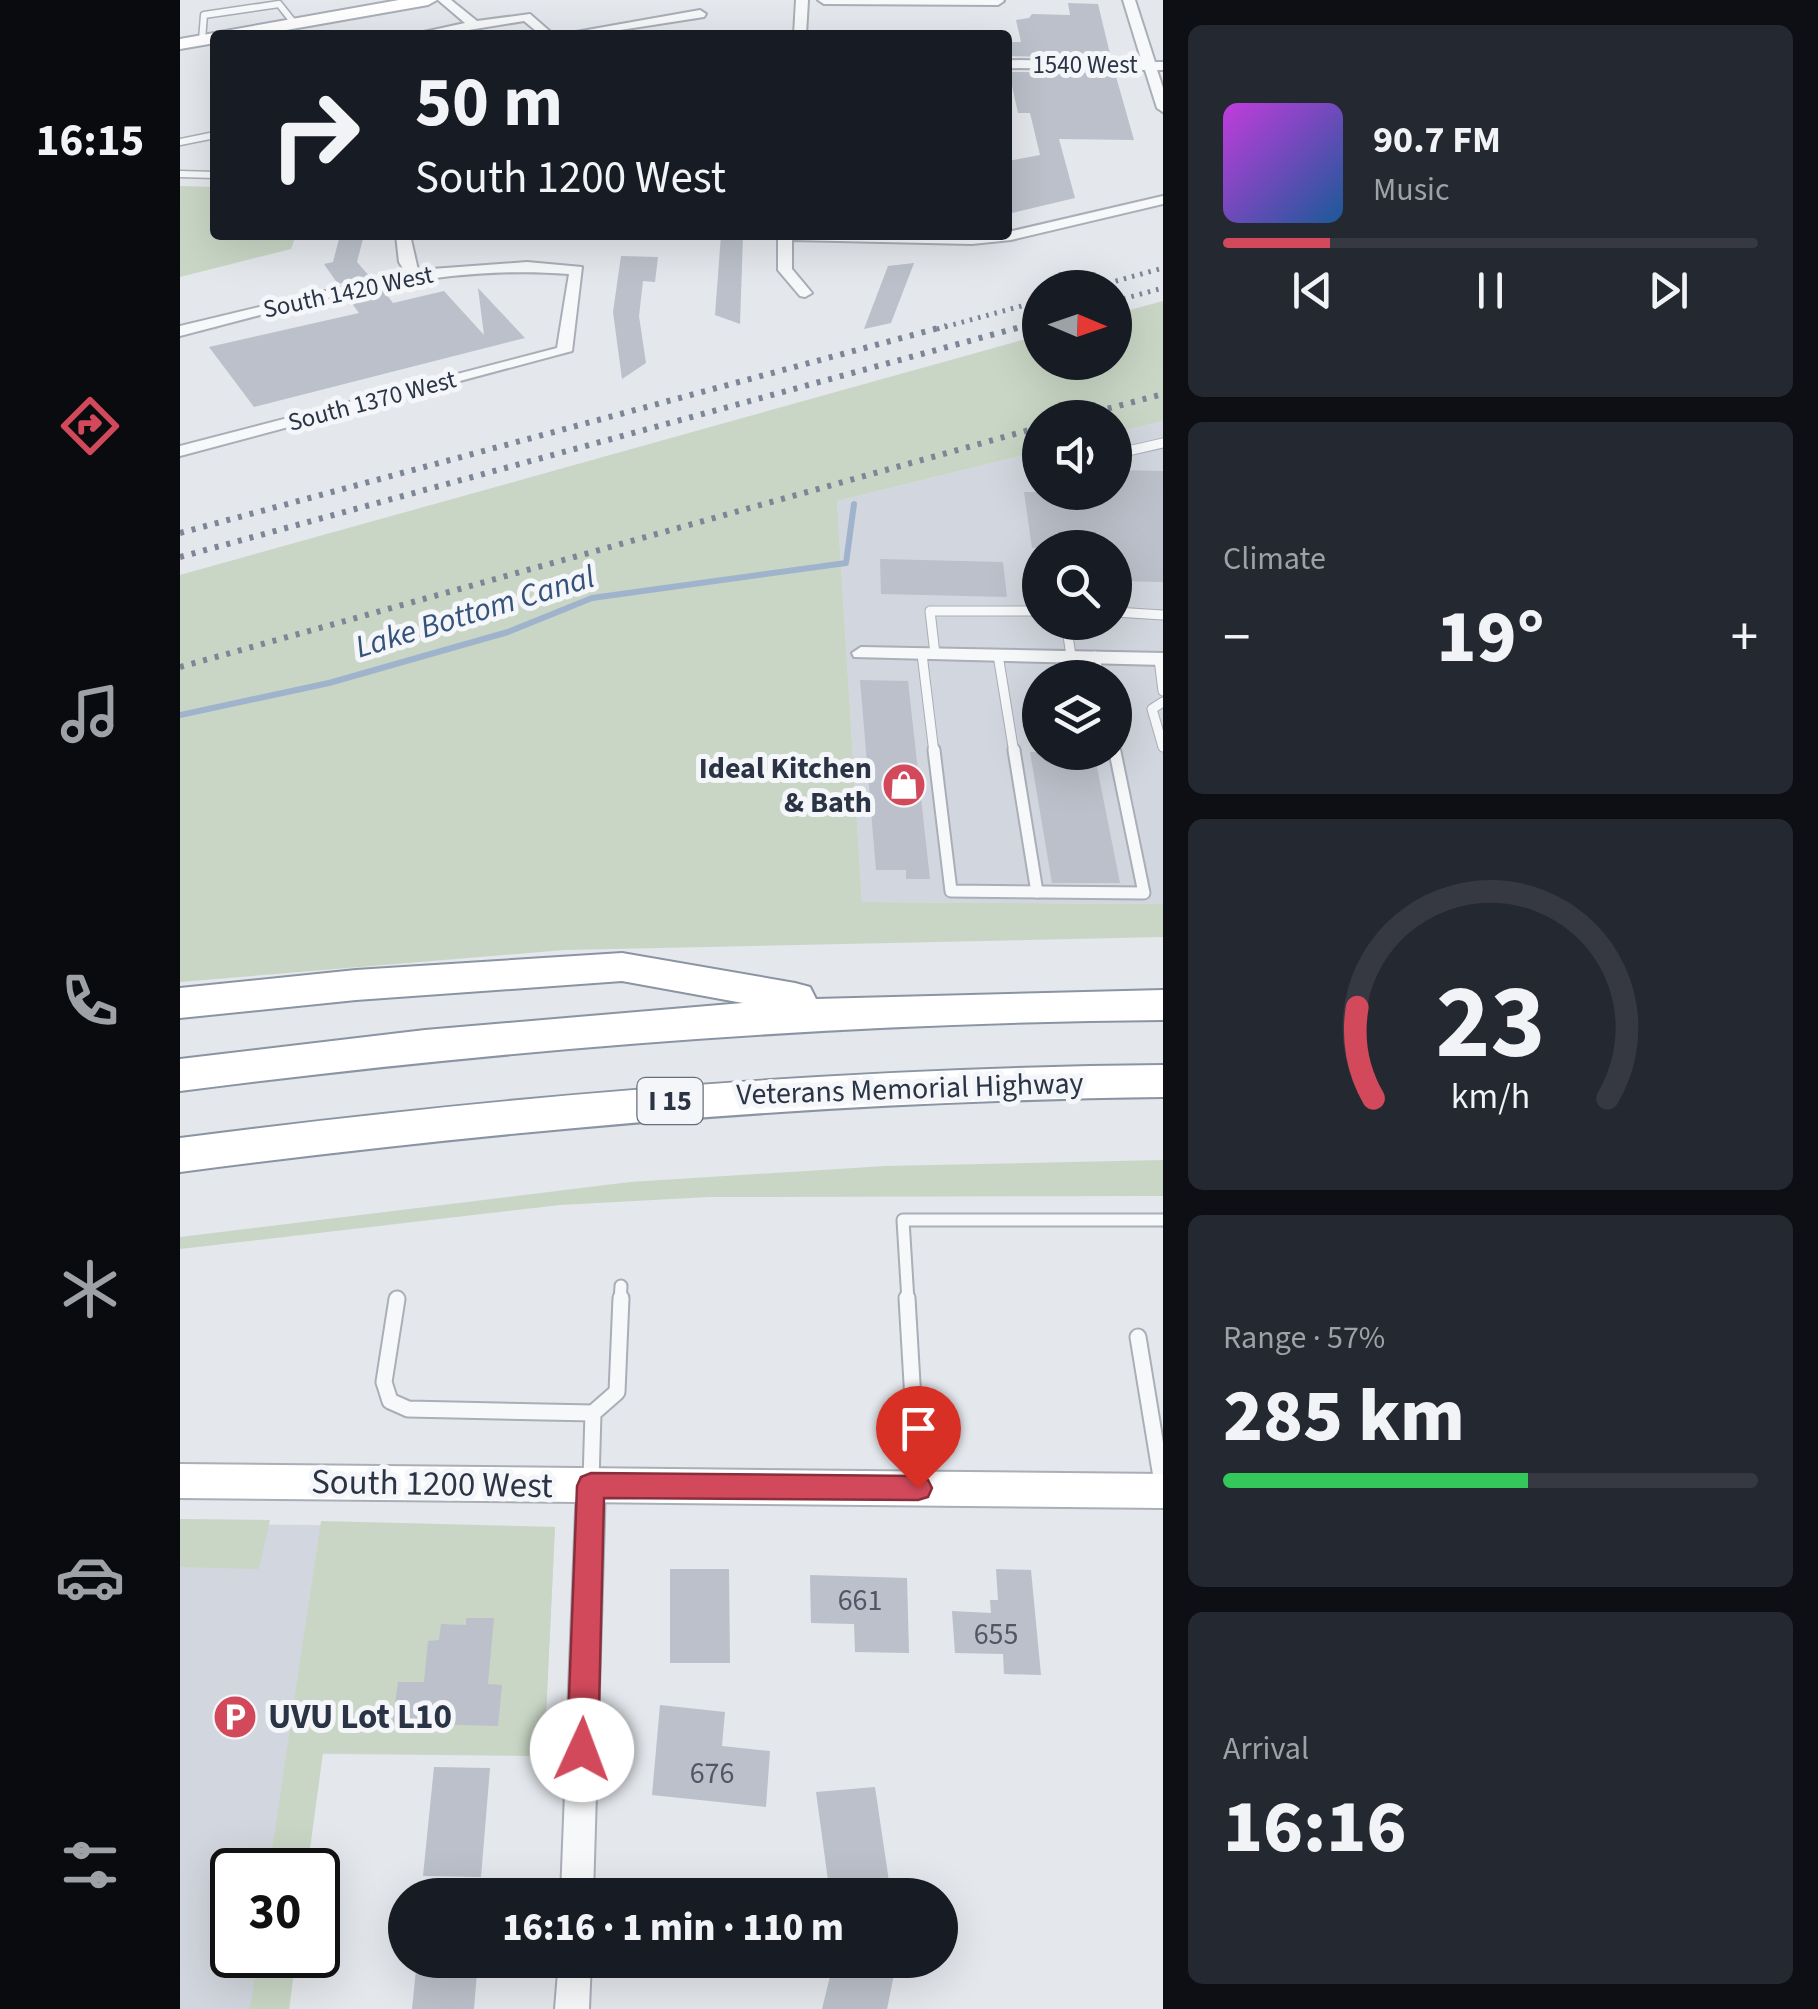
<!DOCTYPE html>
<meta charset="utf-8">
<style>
:root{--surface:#171b24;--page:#242831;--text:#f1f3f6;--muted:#9ea1a6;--line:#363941;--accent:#d1495b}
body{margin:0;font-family:"Source Sans 3",sans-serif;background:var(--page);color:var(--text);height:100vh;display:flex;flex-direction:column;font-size:38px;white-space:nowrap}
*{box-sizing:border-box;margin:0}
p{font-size:32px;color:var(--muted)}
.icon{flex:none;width:55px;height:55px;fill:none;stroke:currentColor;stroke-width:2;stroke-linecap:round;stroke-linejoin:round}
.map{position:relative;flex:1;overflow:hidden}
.drawer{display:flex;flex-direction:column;gap:25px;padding:25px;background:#0d0f14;width:655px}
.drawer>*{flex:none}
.guide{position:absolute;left:30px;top:30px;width:802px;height:210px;border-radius:10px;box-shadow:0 10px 40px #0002;background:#171b24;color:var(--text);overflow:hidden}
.needle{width:65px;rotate:92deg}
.buttons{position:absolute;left:842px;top:270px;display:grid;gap:20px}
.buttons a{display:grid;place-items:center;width:110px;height:110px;border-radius:50%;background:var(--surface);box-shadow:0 10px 40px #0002;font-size:50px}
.speed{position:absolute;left:30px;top:1848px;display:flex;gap:20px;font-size:50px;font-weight:700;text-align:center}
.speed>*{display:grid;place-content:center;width:130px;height:130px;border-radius:50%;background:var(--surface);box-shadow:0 10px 40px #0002;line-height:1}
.speed .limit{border:5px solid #111;border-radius:15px;background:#fff;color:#111}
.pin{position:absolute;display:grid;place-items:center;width:85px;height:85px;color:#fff;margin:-102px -42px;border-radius:50% 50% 50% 0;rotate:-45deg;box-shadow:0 0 10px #0007}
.pin .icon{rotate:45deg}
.me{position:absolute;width:110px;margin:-55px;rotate:2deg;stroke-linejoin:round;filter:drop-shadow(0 0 8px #0008)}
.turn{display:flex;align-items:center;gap:35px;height:210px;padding:0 40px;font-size:45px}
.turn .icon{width:130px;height:130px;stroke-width:2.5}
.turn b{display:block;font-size:70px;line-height:85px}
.big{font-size:75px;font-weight:800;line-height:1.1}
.drawer .card{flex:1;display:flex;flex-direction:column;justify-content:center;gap:15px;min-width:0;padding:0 35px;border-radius:15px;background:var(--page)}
.drawer .dial{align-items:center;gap:0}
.dial svg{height:260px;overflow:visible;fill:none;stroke:var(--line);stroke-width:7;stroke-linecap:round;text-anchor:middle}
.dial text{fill:var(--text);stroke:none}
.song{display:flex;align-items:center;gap:30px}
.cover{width:120px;height:120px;border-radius:15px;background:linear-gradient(135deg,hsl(290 70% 55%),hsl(210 70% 35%))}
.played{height:10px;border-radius:5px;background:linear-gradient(90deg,var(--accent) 20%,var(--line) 20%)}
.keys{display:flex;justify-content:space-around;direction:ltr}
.heat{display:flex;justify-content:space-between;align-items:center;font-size:55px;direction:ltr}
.charge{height:15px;border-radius:8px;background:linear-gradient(90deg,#34c759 57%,var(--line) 0)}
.trip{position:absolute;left:208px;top:1878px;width:570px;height:100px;border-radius:50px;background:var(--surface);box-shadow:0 10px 40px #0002;font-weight:800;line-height:100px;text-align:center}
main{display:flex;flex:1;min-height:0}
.dock{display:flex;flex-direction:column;width:180px;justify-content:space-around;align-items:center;background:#090b0e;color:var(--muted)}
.dock .icon{width:70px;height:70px}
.dock .on{color:var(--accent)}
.dock b{font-size:45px;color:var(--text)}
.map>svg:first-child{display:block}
</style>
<main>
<nav class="dock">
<b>16:15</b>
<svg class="icon on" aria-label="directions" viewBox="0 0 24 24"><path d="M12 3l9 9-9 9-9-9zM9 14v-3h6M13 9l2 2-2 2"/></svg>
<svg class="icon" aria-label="music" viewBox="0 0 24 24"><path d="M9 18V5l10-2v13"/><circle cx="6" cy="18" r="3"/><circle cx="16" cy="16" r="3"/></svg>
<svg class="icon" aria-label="phone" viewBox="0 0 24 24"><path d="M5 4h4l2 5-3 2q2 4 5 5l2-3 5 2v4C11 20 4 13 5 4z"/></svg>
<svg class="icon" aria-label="climate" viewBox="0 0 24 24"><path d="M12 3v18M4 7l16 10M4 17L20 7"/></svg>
<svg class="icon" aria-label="car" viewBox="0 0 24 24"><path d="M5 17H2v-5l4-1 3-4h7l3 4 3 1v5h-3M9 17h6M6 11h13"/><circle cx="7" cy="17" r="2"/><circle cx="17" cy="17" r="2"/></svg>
<svg class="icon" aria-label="filters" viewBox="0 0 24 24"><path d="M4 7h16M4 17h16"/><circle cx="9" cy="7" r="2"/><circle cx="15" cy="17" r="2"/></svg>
</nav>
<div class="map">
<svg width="983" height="2009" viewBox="0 0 983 2009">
<rect width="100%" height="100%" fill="#e4e7ec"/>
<!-- built -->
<g fill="#d2d6de" fill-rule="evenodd">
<path d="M983,421V904L682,902L657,501L860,451V492H935V433ZM860,548H935V622H860ZM860,678H935V752H860Z"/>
<path d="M0,1524L375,1527L364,1756L142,1754L127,1870H52V1955H116L109,2009H0Z"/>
</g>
<!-- green -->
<g fill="#c9d6c5">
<path d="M0,186L35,187V235H116L111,249L0,277Z"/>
<path d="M983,301V421L935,433V418H860V451L657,501L682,902L983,904V937L384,950L0,982V575L860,335V362H935V314Z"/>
<path d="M983,1160V1196L529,1197L380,1205L0,1249V1237L450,1182L705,1166Z"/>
<path d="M0,1519L90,1520L79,1569L0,1567Z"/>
<path d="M141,1521L375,1527L364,1756L143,1753L127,1870H89Z"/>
<path d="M78,1955H116L109,2009H70Z"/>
</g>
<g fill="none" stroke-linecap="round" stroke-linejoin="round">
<!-- stream -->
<path stroke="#9fb4cc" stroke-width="6" d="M0,715L149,683L328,632L412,598L666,563L674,504"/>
</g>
<!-- building -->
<g fill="#bbc0ca">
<path d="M888,3L918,4L931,58L828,56V42H841L836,20L849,18L852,14L890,15Z"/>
<path d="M829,72L935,73L954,140L879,139L895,198L828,214V161L860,155L850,113H838Z"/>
<path d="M160,235H184L177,262L190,277L158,284L144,264L153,262Z"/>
<path d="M541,235H563L560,324L535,315Z"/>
<path d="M441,256L478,257L475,282L463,281L459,316L466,363L442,379L433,312Z"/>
<path d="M734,263L711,323L684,329L708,266Z"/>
<path d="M298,288L345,338L74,407L29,347L179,313L168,298L203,290L213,303L264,291L304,335Z"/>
<path d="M935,470L983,471V582L935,581V548H852L844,492H935Z"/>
<path d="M700,559L823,562L827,597L701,594Z"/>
<path d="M680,680L728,681L750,879H726V870H696Z"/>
<path d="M850,752H914L940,883H872Z"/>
<path d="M490,1569H549L550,1663H490Z"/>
<path d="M816,1569L851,1570L861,1675L824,1674L823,1654L775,1653L772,1611L811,1613L810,1600H818Z"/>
<path d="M630,1575L727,1578L729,1653L675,1652L674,1624L631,1623Z"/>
<path d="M286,1618H314L308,1684L322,1685L318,1726L212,1723L218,1682H244L248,1641L259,1640L261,1624L286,1625Z"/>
<path d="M480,1705L545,1712L542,1746L590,1751L586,1807L472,1795Z"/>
<path d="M254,1767L310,1768L301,1877L243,1876Z"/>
<path d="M695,1787L711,1895H650L636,1792Z"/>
<path d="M237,1960H298L294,2009H232Z"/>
<path d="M654,1960H717L707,2009H642Z"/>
</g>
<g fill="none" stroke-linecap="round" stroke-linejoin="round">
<defs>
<g id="service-far3">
<path d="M22,40L24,15L99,4L114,23"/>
<path d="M0,142L35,135"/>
<path d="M0,174L35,175"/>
</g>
<g id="service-far2">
<path d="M939,453L983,443"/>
<path d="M935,612L983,615"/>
<path d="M886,622L891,656"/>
<path d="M742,654L754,753"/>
<path d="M755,654L750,611H860"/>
<path d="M818,655L834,753"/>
<path d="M915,656L919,678"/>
<path d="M979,659L983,691"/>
<path d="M983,702L972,709L983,747"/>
</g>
<g id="service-far1">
<path d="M754,750L771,891L964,893L935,752"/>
<path d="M834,750L857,892"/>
<path d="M440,1301L441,1286"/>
<path d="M728,1301L723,1220H983"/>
</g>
<g id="service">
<path d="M727,1298L738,1485"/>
<path d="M217,1299L204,1382L210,1401L228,1409L413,1413"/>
<path d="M958,1337L983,1489"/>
<path d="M411,1481L413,1413L437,1392L441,1298"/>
</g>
<g id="minor">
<path d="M258,0H271L297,21L350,14L374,35H361L344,21L258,35H230L285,23Z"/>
<path d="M616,0H628L626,35H614Z"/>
<path d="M638,0H823L824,1L818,5L644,4Z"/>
<path d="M943,0H955L975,62H983V70H977L983,88V112L977,108L965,70L828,68V60L962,62Z"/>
<path d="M520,10L526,14L524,17L408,35H379Z"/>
<path d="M983,196V204L831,240L792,244L612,240V269L632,293L625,297L620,296L598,270V235H828V232Z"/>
<path d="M216,235H230L238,270L347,262L402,267L392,351L0,456V446L377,348L389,274C254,263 129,303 0,336V326L225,272L219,262Z"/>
<path d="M681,647L983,653V665L674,657L672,653Z"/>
<path d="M411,1473L421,1477L425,1485L413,1895H381L397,1485L401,1477Z"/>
<path d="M379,1960H411L409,2009H375Z"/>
</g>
<g id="secondary">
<path d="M219,0H257L248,5L78,35H35V43L0,49V39Z"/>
<path d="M0,1464L983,1474V1508L0,1498Z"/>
</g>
<g id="motorway">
<path d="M442,953L615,983L630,987L636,999L983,990V1020C653,1023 327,1049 0,1091V1059L245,1030L563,1003L442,981L176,1000L0,1018V988L176,970Z"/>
<path d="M983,1065V1097C653,1101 327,1129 0,1172V1138C327,1096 653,1068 983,1065Z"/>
</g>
</defs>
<!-- service-far3 casing -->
<use href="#service-far3" stroke="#a9aeb7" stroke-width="9"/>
<!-- service-far2 casing -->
<use href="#service-far2" stroke="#a9aeb7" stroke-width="11"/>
<!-- service-far1 casing -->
<use href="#service-far1" stroke="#a9aeb7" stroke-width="15"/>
<!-- service casing -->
<use href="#service" stroke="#a9aeb7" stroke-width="19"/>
<!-- minor casing -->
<use href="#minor" stroke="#a9aeb7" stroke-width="4"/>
<!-- secondary casing -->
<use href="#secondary" stroke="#a9aeb7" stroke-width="4"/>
<!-- motorway casing -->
<use href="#motorway" stroke="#8b94a3" stroke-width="4"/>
<!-- service-far3 -->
<use href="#service-far3" stroke="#f7f8fa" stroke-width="6"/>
<!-- service-far2 -->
<use href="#service-far2" stroke="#f7f8fa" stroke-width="9"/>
<!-- service-far1 -->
<use href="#service-far1" stroke="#f7f8fa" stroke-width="11"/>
<!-- service -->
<use href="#service" stroke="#f7f8fa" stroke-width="15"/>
<!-- minor -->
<use href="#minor" fill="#f7f8fa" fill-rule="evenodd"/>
<!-- secondary -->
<use href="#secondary" fill="#fff" fill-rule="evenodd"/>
<!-- motorway -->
<use href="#motorway" fill="#fff" fill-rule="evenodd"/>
<!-- rail-far1 -->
<g stroke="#7d8696" stroke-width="5" stroke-dasharray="2.5 6" stroke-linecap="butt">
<path d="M911,288L983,268"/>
<path d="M935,301L983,288"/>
<path d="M757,329L860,301"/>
<path d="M835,329L860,322"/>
</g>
<!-- rail -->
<g stroke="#7d8696" stroke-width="6" stroke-dasharray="4 8" stroke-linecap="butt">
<path d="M893,418L983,394"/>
<path d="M0,533L766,326"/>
<path d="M0,557L844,326"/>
<path d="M0,667L860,427"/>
</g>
</g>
<!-- route -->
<path fill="#d1495b" stroke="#882f3b" stroke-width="2.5" d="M411,1473L738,1476L748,1480L752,1488L748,1497L738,1500L424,1498L418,1750L413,1760L402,1764L391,1760L387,1750L397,1486L401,1477Z"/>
<!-- icons -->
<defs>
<symbol id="shop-disc" viewBox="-11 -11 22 22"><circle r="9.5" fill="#d1495b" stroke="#f4f6f9"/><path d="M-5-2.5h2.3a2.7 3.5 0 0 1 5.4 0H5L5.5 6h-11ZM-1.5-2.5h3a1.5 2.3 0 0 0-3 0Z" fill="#fff"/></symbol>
<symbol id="parking-disc" viewBox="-11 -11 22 22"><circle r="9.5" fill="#d1495b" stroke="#f4f6f9"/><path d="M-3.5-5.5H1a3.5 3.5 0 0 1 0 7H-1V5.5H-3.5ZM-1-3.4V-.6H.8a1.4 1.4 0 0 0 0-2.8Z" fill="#fff"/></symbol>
</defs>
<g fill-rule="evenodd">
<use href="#shop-disc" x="699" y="760" width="50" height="50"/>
<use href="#parking-disc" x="30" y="1692" width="50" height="50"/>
</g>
<g text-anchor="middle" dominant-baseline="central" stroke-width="10" stroke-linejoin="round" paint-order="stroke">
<!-- far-street labels -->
<g font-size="25" fill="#2b3445" stroke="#f4f6f9">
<text x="905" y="65">1540 West</text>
<text transform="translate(168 292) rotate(-12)">South 1420 West</text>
<text transform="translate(192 401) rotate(-15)">South 1370 West</text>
</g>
<!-- shield labels -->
<rect fill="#f4f6f9" stroke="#676e7b" stroke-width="2.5" x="457.5" y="1078" width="65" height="46" rx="8"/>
<g font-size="28" font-weight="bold" fill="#2b3445">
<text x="490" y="1101">I 15</text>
</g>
<!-- poi labels -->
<g font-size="30" font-weight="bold" fill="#2b3445" stroke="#f4f6f9" text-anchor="end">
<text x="692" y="768">Ideal Kitchen<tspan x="692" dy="34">&amp; Bath</tspan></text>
</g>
<!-- street labels -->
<g font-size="30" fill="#2b3445" stroke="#f4f6f9">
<text transform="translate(730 1089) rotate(-2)">Veterans Memorial Highway</text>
</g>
<!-- near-number labels -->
<g font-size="30" fill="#4f5766">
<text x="680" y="1600">661</text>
<text x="816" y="1634">655</text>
<text x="532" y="1773">676</text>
</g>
<!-- water labels -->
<g font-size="32" font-style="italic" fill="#34527a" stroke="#f4f6f9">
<text transform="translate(295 612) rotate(-17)">Lake Bottom Canal</text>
</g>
<!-- near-street labels -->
<g font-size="35" fill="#2b3445" stroke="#f4f6f9">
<text transform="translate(252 1484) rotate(1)">South 1200 West</text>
</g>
<!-- near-poi labels -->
<g font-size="35" font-weight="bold" fill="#2b3445" stroke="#f4f6f9" text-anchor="start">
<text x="88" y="1717">UVU Lot L10</text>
</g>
</g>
</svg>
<div class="buttons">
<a><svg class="needle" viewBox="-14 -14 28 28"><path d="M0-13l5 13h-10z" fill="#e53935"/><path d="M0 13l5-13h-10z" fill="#9ea1a6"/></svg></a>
<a><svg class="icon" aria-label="sound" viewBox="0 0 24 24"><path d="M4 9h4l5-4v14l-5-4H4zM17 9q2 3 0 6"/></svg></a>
<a><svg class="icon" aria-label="search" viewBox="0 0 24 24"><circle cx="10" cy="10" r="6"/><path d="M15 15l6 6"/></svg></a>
<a><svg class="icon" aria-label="layers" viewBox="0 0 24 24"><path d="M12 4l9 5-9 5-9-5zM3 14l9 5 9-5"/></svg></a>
</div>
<div class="speed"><div class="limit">30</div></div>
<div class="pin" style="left:738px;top:1488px;background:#d93025"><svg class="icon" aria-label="arrive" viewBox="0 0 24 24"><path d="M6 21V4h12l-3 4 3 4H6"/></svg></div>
<svg class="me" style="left:402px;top:1750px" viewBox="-20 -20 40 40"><circle r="19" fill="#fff"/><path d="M0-13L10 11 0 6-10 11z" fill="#d1495b"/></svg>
<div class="trip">16:16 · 1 min · 110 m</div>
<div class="guide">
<div class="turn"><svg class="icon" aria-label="right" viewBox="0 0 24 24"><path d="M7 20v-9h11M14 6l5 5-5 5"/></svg><div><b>50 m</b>South 1200 West</div></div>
</div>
</div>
<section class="drawer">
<div class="card">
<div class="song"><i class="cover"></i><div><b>90.7 FM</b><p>Music</p></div></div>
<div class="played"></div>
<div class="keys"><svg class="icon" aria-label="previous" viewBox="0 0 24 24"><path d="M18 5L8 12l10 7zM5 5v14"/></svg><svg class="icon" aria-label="pause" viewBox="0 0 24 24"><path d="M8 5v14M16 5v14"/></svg><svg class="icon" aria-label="next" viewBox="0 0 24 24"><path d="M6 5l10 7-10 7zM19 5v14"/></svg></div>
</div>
<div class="card"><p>Climate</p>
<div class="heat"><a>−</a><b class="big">19°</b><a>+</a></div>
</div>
<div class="card dial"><svg viewBox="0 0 100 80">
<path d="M14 69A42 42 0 1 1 86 69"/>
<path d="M14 69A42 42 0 0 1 9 41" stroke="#d1495b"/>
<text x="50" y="56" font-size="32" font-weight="700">23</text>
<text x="50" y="72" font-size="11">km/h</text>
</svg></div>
<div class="card"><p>Range · 57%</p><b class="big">285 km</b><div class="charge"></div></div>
<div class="card"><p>Arrival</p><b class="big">16:16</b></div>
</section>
</main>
